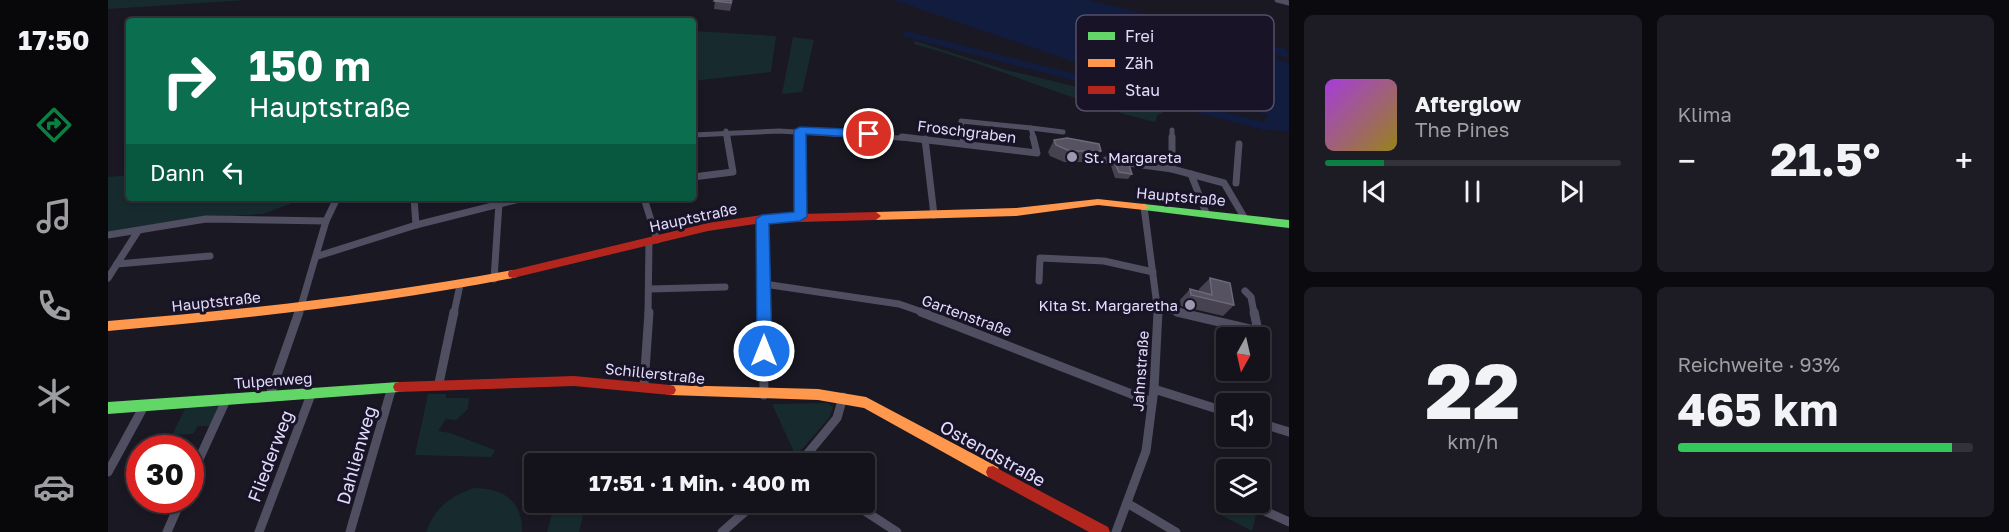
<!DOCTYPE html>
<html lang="de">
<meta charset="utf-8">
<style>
:root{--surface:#14121a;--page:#1d1b23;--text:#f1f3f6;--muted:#9d9ea2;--line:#333239;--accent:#0b8043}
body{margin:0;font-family:"Golos Text",sans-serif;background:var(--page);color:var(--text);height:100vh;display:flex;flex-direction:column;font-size:22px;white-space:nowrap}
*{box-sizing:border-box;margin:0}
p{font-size:20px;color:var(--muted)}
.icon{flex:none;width:33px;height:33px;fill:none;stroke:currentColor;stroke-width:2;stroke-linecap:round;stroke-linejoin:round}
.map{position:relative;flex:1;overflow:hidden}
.panel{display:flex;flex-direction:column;gap:15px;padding:15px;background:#0b0a0e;width:720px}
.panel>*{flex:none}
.hud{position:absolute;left:18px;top:18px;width:570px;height:183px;border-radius:6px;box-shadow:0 3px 9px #0003,0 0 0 2px var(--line);background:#0b6e4f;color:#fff;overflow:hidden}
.needle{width:39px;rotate:188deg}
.controls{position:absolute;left:1108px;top:327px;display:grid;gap:12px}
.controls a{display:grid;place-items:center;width:54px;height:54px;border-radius:6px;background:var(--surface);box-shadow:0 3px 9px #0003,0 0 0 2px var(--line);font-size:30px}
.speed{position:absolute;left:18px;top:435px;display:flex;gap:12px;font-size:30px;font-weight:700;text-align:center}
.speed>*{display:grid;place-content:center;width:78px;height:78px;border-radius:50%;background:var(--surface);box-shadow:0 3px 9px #0003,0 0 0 2px var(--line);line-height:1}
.speed .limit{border:9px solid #d22;background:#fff;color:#111}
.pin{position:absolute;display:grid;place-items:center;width:51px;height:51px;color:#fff;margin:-26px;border:3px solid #fff;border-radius:50%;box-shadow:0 2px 6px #0007}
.me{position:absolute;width:66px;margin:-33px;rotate:0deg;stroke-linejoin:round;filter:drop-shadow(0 0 4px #0008)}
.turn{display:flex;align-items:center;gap:21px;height:126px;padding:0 24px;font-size:27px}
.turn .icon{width:78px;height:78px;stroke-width:2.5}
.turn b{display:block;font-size:42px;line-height:51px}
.then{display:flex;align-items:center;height:57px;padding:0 24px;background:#0003;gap:12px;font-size:22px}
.big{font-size:45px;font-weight:700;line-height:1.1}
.panel .widget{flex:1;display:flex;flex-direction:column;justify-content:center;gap:9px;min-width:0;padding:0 21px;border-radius:9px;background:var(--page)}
.panel .dial{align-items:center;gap:0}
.dial b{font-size:78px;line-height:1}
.song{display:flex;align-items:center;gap:18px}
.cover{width:72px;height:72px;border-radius:9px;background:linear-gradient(135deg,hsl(280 70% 55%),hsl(50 70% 35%))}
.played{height:6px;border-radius:3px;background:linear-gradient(90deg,var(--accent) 20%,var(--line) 20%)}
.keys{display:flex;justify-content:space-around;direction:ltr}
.heat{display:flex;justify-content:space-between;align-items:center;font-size:33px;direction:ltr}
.charge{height:9px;border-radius:4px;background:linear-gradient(90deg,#34c759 93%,var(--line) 0)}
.panel .tiles{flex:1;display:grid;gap:15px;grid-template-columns:repeat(2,1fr)}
.trip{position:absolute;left:416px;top:453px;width:351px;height:60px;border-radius:6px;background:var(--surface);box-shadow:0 3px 9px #0003,0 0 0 2px var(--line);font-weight:700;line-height:60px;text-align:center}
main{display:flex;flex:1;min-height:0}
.dock{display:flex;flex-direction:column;width:108px;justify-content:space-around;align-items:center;background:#08070a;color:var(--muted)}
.dock .icon{width:42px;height:42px}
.dock .on{color:var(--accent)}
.dock b{font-size:27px;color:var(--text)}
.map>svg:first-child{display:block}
</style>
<main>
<nav class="dock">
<b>17:50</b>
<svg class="icon on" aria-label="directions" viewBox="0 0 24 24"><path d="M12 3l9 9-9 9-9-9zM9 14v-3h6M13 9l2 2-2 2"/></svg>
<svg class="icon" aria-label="music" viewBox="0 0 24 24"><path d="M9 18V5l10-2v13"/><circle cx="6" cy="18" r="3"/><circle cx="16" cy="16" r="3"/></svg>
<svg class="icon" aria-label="phone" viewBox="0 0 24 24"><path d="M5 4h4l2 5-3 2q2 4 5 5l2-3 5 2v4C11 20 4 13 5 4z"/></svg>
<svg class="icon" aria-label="climate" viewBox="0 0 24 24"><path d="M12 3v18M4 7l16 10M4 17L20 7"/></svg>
<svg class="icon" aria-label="car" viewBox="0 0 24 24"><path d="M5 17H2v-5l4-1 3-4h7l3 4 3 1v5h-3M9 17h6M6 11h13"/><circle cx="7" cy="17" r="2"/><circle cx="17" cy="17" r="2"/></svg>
</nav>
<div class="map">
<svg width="1181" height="532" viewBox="0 0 1181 532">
<rect width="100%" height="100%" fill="#1a1822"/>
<!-- green -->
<g fill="#172b2e">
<path d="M0,0H139L0,9Z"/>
<path d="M585,31L668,36L663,72L585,81Z"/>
<path d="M685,37L706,40L694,92L674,94Z"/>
<path d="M807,41L898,70L1033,102L1056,113L1050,114L1047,122C964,102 888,66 806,44Z"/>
<path d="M21,175V198H151V202L152,198H198L155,214L93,218L0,232V177Z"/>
<path d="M320,394H338V398H361L360,409L348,420L338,419L330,431L342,433L387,450L383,457L307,455Z"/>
<path d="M109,403L110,406L102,426H90L85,434L64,435L79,405Z"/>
<path d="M720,403L725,407L721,418L688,456L664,404Z"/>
<path d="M366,488C395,488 415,501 414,532H318C327,508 342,496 366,488Z"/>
<path d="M1119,489V502L1151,503L1144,531L1111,514Z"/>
<path d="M447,503H478L471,532H439Z"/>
</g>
<!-- water -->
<path fill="#111c3f" d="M785,0H981L1178,49L1181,56L1178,57L1137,50L1181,63V131L1156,130L794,36L798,31L1156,122L1160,115L987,69Z"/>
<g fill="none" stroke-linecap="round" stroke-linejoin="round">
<!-- street-far2 -->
<g stroke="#504e61" stroke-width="5">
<path d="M1169,0L1181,3"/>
<path d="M692,130V139"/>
<path d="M1064,130V139"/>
<path d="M618,131L619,139"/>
<path d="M585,135L671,131L809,139"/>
<path d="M855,139L853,121L923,128"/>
<path d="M926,139L923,128L955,132"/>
</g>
<!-- street-far1 -->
<g stroke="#504e61" stroke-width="7">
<path d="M692,137V217"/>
<path d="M794,137L929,153L925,137"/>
<path d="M855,137L856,144"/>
<path d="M1064,137V169"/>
<path d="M817,139L826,215"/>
<path d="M998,160L1064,169L1116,183L1136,217"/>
<path d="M1083,174L1098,213"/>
<path d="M585,177L625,172L619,137"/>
<path d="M1128,183L1131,144"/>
<path d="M306,198L308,225"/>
<path d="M536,198L549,240"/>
<path d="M1036,207L1050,313"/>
<path d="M654,219L655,313"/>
<path d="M0,235L98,219L218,221"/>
<path d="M210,256L308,225L416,198"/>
<path d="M9,264L102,256"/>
<path d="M0,278L30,231"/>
<path d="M386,279L391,203"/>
<path d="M931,281L932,258L996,261L1045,272"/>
<path d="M656,284L791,304L817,313"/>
<path d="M542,289L617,287"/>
<path d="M1137,291L1143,297L1146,313"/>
<path d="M1050,307L1076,313"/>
<path d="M191,313L218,221L229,198"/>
<path d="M346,313L352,285"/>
<path d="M540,313L541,242"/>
</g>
<!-- street -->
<g stroke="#504e61" stroke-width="9">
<path d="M655,312L656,395"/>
<path d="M813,312L1044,402"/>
<path d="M1069,312L1146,330L1149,326L1146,312"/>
<path d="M331,383L346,312"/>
<path d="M536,385L541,312"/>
<path d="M1046,389L1119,412"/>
<path d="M162,395L191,312"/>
<path d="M1152,423L1181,432"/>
<path d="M691,464L729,418L735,397"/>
<path d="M0,472L36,406"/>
<path d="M82,479L119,398"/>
<path d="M743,502L789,532"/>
<path d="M1019,503L1068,532"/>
<path d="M1150,508L1181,522"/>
<path d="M59,532L73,500"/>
<path d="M151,532L204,392"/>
<path d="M242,532L284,387"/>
<path d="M614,532L648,502"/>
<path d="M1008,532L1038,451L1046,389L1050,312"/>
</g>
<!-- fast -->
<g fill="#63d668" fill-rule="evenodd">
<path d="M1036,204L1181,220V228L1036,210L1031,207Z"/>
<path d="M291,382L295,383L297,387L295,391L291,392L0,414V402Z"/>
</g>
<!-- slow -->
<g fill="#ff974d" fill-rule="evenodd">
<path d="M990,199L1036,204L1041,207L1036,210L990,205L908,216L768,220L763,216L768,212L908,208Z"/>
<path d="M405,270L409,271L410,274L409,277L405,278C271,304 136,319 0,331V321C136,310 271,295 405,270Z"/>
<path d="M562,385L710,389L758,397L890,467L892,472L890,477L885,478L880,477L756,408L710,400L562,395L558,394L556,390L558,386Z"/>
</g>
<!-- jam -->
<g fill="#b3261e" fill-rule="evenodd">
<path d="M768,212L773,216L768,220L654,223L600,231L405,278L401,277L400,274L401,271L405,270L600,223L654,215Z"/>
<path d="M466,376L562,385L566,386L568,390L566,394L562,395L466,386L291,392L287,391L285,387L287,383L291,382Z"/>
<path d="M885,466L1000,527L1002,532H981L880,477L878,472L880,467Z"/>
</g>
</g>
<!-- wall -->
<g fill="#464250">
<path d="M607,0H625L622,11L606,9Z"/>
<path d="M946,140L993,151L986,162H956L942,156L940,152Z"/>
<path d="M1006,161L1024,174L1020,179L1007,178L1003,166Z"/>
<path d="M1102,278L1126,305L1115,316L1073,306L1072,300L1082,289L1091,291V289Z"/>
</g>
<!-- building -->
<g fill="#575262" stroke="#6d687a" stroke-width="1.5">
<path d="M607,0H623V3L606,1Z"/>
<path d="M959,138L991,144L993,151H962L948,145L946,140Z"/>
<path d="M1006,161L1020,162L1024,174L1011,172Z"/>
<path d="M1102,278L1122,283L1126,305L1083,295L1082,289L1104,295Z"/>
</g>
<!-- route -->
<path fill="#1a73e8" stroke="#114b97" stroke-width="1.5" d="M692,127L761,130L766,134L761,138L698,134L699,217L692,221L661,224L664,351L656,357L649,351L648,219L654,215L686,212V130Z"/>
<!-- markers -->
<g fill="#9d97af" stroke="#181327" stroke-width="2">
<circle cx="964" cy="157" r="6"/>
<circle cx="1082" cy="305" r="6"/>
</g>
<g text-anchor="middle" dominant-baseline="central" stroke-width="6" stroke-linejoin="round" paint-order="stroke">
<!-- street labels -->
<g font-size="15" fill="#e3dcfb" stroke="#181327">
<text transform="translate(859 131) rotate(7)">Froschgraben</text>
<text transform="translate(1073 196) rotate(5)">Hauptstraße</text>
<text transform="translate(585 217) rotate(-12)">Hauptstraße</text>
<text transform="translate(108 301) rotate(-6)">Hauptstraße</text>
<text transform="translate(859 315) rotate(20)">Gartenstraße</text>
<text transform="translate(1032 371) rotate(-86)">Jahnstraße</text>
<text transform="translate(547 373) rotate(6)">Schillerstraße</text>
<text transform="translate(165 380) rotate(-4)">Tulpenweg</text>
</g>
<!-- poi labels -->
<g font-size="15" fill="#e3dcfb" stroke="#181327" text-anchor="start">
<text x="976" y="157">St. Margareta</text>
<text x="1070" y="305" text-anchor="end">Kita St. Margaretha</text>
</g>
<!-- near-street labels -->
<g font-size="18" fill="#e3dcfb" stroke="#181327">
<text transform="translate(885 453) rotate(29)">Ostendstraße</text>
<text transform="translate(248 455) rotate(-74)">Dahlienweg</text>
<text transform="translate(162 456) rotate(-69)">Fliederweg</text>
</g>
</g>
<!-- legend -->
<rect x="968" y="15" width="198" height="96" rx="9" fill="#181327" stroke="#554f67" stroke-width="1.5"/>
<rect x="980" y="32" width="27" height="8" fill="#63d668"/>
<rect x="980" y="59" width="27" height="8" fill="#ff974d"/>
<rect x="980" y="86" width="27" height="8" fill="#b3261e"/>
<g font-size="16" fill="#e3dcfb">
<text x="1017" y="42">Frei</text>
<text x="1017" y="69">Zäh</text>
<text x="1017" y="96">Stau</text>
</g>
</svg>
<div class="controls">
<a><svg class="needle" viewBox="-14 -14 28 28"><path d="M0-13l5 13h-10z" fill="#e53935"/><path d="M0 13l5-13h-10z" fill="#9d9ea2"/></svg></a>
<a><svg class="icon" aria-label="sound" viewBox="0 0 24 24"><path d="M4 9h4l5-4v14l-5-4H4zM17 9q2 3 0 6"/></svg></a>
<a><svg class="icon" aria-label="layers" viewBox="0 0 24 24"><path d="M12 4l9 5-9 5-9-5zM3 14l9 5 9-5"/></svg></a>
</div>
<div class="speed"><div class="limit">30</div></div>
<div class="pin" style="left:761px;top:134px;background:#d93025"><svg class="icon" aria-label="arrive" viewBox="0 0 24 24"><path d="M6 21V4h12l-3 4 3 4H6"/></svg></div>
<svg class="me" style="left:656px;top:351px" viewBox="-20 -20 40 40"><circle r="17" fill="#1a73e8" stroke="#fff" stroke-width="3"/><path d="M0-11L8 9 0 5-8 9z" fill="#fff"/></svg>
<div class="trip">17:51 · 1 Min. · 400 m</div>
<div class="hud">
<div class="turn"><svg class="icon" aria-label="right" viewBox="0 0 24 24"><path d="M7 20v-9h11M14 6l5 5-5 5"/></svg><div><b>150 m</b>Hauptstraße</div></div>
<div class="then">Dann<svg class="icon" aria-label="left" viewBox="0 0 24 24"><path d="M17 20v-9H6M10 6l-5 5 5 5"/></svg></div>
</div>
</div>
<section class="panel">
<div class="tiles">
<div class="widget">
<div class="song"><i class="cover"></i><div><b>Afterglow</b><p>The Pines</p></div></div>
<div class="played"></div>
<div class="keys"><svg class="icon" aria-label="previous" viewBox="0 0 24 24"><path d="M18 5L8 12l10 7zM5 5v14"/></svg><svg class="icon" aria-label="pause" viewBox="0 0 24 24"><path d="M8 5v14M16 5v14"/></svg><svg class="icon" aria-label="next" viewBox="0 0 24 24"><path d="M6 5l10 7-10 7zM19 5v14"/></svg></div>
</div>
<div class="widget"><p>Klima</p>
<div class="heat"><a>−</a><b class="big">21.5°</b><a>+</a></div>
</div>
<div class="widget dial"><b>22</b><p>km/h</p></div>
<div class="widget"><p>Reichweite · 93%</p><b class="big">465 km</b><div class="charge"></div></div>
</div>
</section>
</main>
